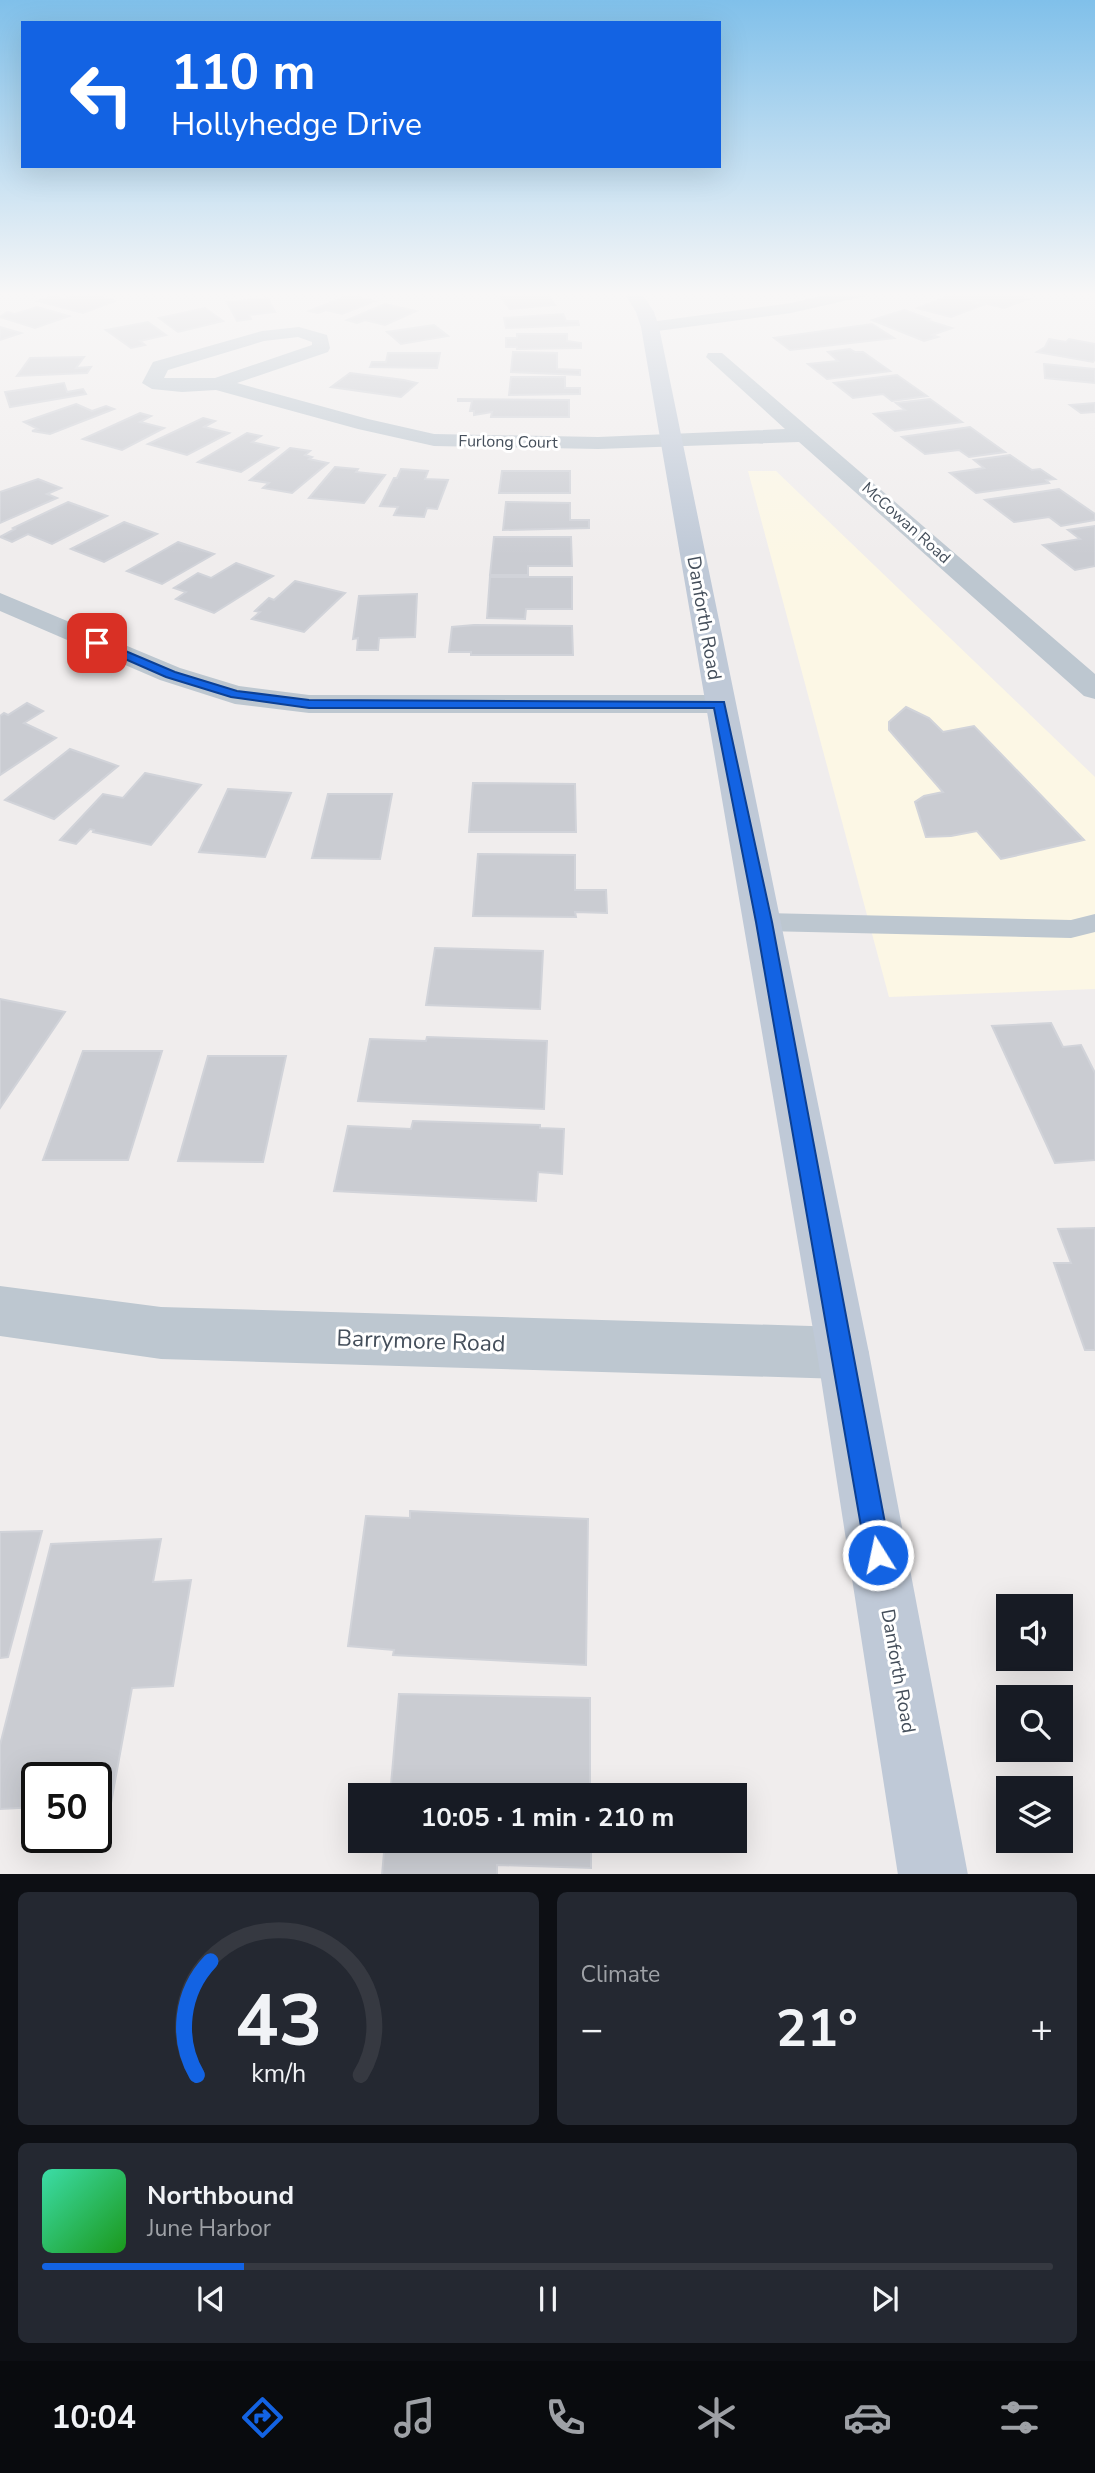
<!DOCTYPE html>
<meta charset="utf-8">
<style>
:root{--surface:#171b24;--page:#242831;--text:#f1f3f6;--muted:#9ea1a6;--line:#363941;--accent:#1363e3}
body{margin:0;font-family:"Nunito Sans",sans-serif;background:var(--page);color:var(--text);height:100vh;display:flex;flex-direction:column;font-size:26px;white-space:nowrap}
*{box-sizing:border-box;margin:0}
p{font-size:23px;color:var(--muted)}
.icon{flex:none;width:38px;height:38px;fill:none;stroke:currentColor;stroke-width:2;stroke-linecap:round;stroke-linejoin:round}
.map{position:relative;height:1874px;overflow:hidden}
.drawer{display:flex;flex-direction:column;gap:18px;padding:18px;background:#0d0f14;flex:1}
.drawer>*{flex:none}
.guide{position:absolute;left:21px;top:21px;width:700px;height:147px;border-radius:0px;box-shadow:0 7px 28px #0002;background:#1363e3;color:#fff;overflow:hidden}
.buttons{position:absolute;left:996px;top:1594px;display:grid;gap:14px}
.buttons a{display:grid;place-items:center;width:77px;height:77px;border-radius:0px;background:var(--surface);box-shadow:0 7px 28px #0002;font-size:35px}
.speed{position:absolute;left:21px;top:1762px;display:flex;gap:14px;font-size:35px;font-weight:700;text-align:center}
.speed>*{display:grid;place-content:center;width:91px;height:91px;border-radius:50%;background:var(--surface);box-shadow:0 7px 28px #0002;line-height:1}
.speed .limit{border:4px solid #111;border-radius:10px;background:#fff;color:#111}
.pin{position:absolute;display:grid;place-items:center;width:60px;height:60px;color:#fff;margin:-30px;border-radius:14px;box-shadow:0 4px 10px #0006}
.me{position:absolute;width:77px;margin:-38px;rotate:350deg;stroke-linejoin:round;filter:drop-shadow(0 0 5px #0008)}
.turn{display:flex;align-items:center;gap:24px;height:147px;padding:0 35px;font-size:32px}
.turn .icon{width:91px;height:91px;stroke-width:2.5}
.turn b{display:block;font-size:49px;line-height:60px}
.big{font-size:52px;font-weight:700;line-height:1.1}
.drawer .card{flex:1;display:flex;flex-direction:column;justify-content:center;gap:10px;min-width:0;padding:0 24px;border-radius:10px;background:var(--page)}
.drawer .dial{align-items:center;gap:0}
.dial svg{height:182px;overflow:visible;fill:none;stroke:var(--line);stroke-width:7;stroke-linecap:round;text-anchor:middle}
.dial text{fill:var(--text);stroke:none}
.song{display:flex;align-items:center;gap:21px}
.cover{width:84px;height:84px;border-radius:10px;background:linear-gradient(135deg,hsl(160 70% 55%),hsl(120 70% 35%))}
.played{height:7px;border-radius:4px;background:linear-gradient(90deg,var(--accent) 20%,var(--line) 20%)}
.keys{display:flex;justify-content:space-around;direction:ltr}
.heat{display:flex;justify-content:space-between;align-items:center;font-size:38px;direction:ltr}
.drawer .tiles{flex:1;display:grid;gap:18px;grid-template-columns:1fr 1fr}
.card:last-child{grid-column:span 2}
.trip{position:absolute;left:348px;top:1783px;width:399px;height:70px;border-radius:0px;background:var(--surface);box-shadow:0 7px 28px #0002;font-weight:700;line-height:70px;text-align:center}
.tabs{display:flex;height:112px;justify-content:space-around;align-items:center;background:#090b0e;color:var(--muted)}
.tabs .icon{width:49px;height:49px}
.tabs .on{color:var(--accent)}
.tabs b{font-size:32px;color:var(--text)}
.map>svg:first-child{display:block}
</style>
<div class="map">
<svg width="1095" height="1875" viewBox="0 0 1095 1875">
<rect width="100%" height="100%" fill="#f0eded"/>
<!-- commercial -->
<path fill="#fcf7e5" d="M748,471H776L1095,777V989L889,997Z"/>
<!-- building -->
<g fill="#caccd2" stroke="#d1d3d9" stroke-width="2">
<path d="M544,292L555,305L510,309L500,296Z"/>
<path d="M968,292H1004L1028,299L1004,308L956,296Z"/>
<path d="M83,293L115,301L83,313L38,301L52,296L65,299Z"/>
<path d="M349,295L375,301L342,314L326,310L318,313L309,311Z"/>
<path d="M949,296L983,305L951,317L917,308Z"/>
<path d="M268,298L275,312L249,315L251,319L237,321L227,302Z"/>
<path d="M385,304L416,311L385,325L365,320L357,323L347,320Z"/>
<path d="M37,307L69,316L35,328L0,317L7,312L15,314Z"/>
<path d="M205,308L223,321L178,332L159,318Z"/>
<path d="M904,310L929,319L926,320L952,328L932,335L938,337L924,341L872,320Z"/>
<path d="M563,314L566,321H578L579,325L506,328L504,318Z"/>
<path d="M148,322L166,335L140,341L145,345L131,348L106,330Z"/>
<path d="M872,324L894,338L790,350L774,338Z"/>
<path d="M434,325L448,336L401,344L387,332Z"/>
<path d="M0,327L21,333L0,340Z"/>
<path d="M517,334H567V341L581,343V348L517,349V347H506V338H517Z"/>
<path d="M1049,339L1066,342L1069,339L1095,344V359L1093,362L1037,352L1045,347Z"/>
<path d="M850,349L855,352H863L890,371L827,379L808,364L838,361L828,352Z"/>
<path d="M513,352L557,353V369L580,370V375L511,372Z"/>
<path d="M388,353H440L437,368L370,367L372,362H386Z"/>
<path d="M84,357L76,368L91,367L87,373L17,376L30,358Z"/>
<path d="M1044,364L1095,369V383L1045,378Z"/>
<path d="M350,373L404,380L417,383L401,397L331,387Z"/>
<path d="M897,375L927,396L892,401L883,394L853,398L834,383Z"/>
<path d="M511,377H565V388H580V394L509,395Z"/>
<path d="M64,383L67,392L83,389L86,394L10,407L5,392Z"/>
<path d="M458,399L569,400V417H491L492,412L474,415V411H470L472,401H458Z"/>
<path d="M930,399L962,422L895,431L874,414L905,410L896,403Z"/>
<path d="M1095,403V412L1081,413L1070,405Z"/>
<path d="M76,404L92,411L106,406L114,409L50,434L32,431L38,429L24,422Z"/>
<path d="M140,413L151,416L140,422L164,428L122,450L83,439Z"/>
<path d="M203,418L215,421L204,427L229,433L187,455L148,444Z"/>
<path d="M970,427L1005,452L969,457L959,450L925,454L902,437Z"/>
<path d="M247,433L261,436L252,442L278,448L241,472L198,462Z"/>
<path d="M290,448L310,451L305,455L312,457L309,459L328,463L292,493L263,488L269,483L250,480Z"/>
<path d="M1010,455L1032,470L1040,469L1055,479L1046,480L1049,483L976,493L950,473L984,468L974,460Z"/>
<path d="M335,467L358,469L356,472L385,475L364,503L309,498Z"/>
<path d="M401,469L428,471L425,479L448,480L437,509L427,508L424,517L394,515L398,507L380,506L394,478H397Z"/>
<path d="M502,471H570V493H499Z"/>
<path d="M38,479L61,488L47,494L57,498L0,523V492Z"/>
<path d="M1059,489L1095,514V520L1061,526L1049,517L1014,522L985,500Z"/>
<path d="M68,502L107,516L52,544L28,534L12,542L0,537L15,529L13,528Z"/>
<path d="M506,502L570,503V520H589V528L503,530Z"/>
<path d="M124,522L157,534L104,562L71,549Z"/>
<path d="M1095,526V566L1075,570L1043,545L1080,539L1068,530Z"/>
<path d="M494,537H571L572,566H528V575H490Z"/>
<path d="M178,542L214,554L162,584L127,571Z"/>
<path d="M236,563L273,576L214,613L176,599L186,592L174,588L198,573L211,578Z"/>
<path d="M490,577H572V609H526L525,619L487,618Z"/>
<path d="M295,581L345,593L304,632L252,619L260,612L255,611L269,598L274,600Z"/>
<path d="M417,594L415,637L379,638L378,650H357L358,638L353,639L359,596Z"/>
<path d="M474,625L572,626L573,655H471V652H449L452,627Z"/>
<path d="M27,703L43,711L24,723L56,738L0,775V716L4,713L8,715Z"/>
<path d="M906,707L929,718L943,732L974,726L1084,840L1001,859L977,831L951,836L926,837L915,802L924,796L943,792L889,730V722Z"/>
<path d="M70,749L118,766L54,819L5,800Z"/>
<path d="M145,773L201,785L151,845L93,832L94,830L90,829L76,844L60,840L103,794L123,798Z"/>
<path d="M473,783L575,784L576,832H469Z"/>
<path d="M228,789L291,793L265,857L199,852Z"/>
<path d="M328,794H392L380,859L312,858Z"/>
<path d="M478,854L575,855V890H606L607,913L575,912L576,917L473,916Z"/>
<path d="M435,948L543,951L540,1009L426,1005Z"/>
<path d="M0,999L65,1012L0,1108Z"/>
<path d="M1051,1023L1063,1047L1081,1045L1095,1073V1160L1055,1163L992,1026Z"/>
<path d="M427,1037L547,1041L544,1109L358,1101L370,1039L426,1041Z"/>
<path d="M83,1051H162L128,1160H43Z"/>
<path d="M208,1056H286L263,1162L178,1161Z"/>
<path d="M413,1121L540,1125V1128L564,1129L562,1174L538,1172L536,1201L334,1191L348,1126L411,1129Z"/>
<path d="M1095,1228V1350H1085L1054,1263H1071L1058,1229Z"/>
<path d="M410,1511L588,1519L586,1665L393,1655L394,1650L348,1646L366,1516L410,1518Z"/>
<path d="M42,1531L8,1657L0,1658V1532Z"/>
<path d="M161,1539L153,1582L191,1580L173,1686L132,1688L111,1803L96,1804V1778H37V1807L0,1809V1745L51,1544Z"/>
<path d="M399,1694L590,1698V1796H390Z"/>
<path d="M385,1841H591V1868L497,1865V1875H382Z"/>
</g>
<g fill="none" stroke-linecap="round" stroke-linejoin="round">
<!-- lane -->
<path fill="#bdc7d0" fill-rule="evenodd" d="M764,913L1071,920L1095,914V932L1071,938L764,931L755,928L752,922L755,916Z"/>
<!-- street -->
<g fill="#bdc7d0" fill-rule="evenodd">
<path d="M837,292H868L866,296L791,313L650,332L641,327L650,322L791,303Z"/>
<path d="M299,327L327,335L330,348L328,352L237,383L368,419L434,434L598,437L785,429L706,357L708,353H722L1095,674V699L1084,696L799,442L598,449L434,446L358,429L216,390L182,392L152,389L142,383L153,362L262,331ZM298,337L312,342V345L215,378H164L168,370L264,341Z"/>
<path d="M0,593L180,668L239,686L309,695H719L730,698L734,704L730,710L719,713H309L235,704L160,680L0,611Z"/>
<path d="M0,1286L161,1307L843,1327L862,1334L869,1353L862,1372L843,1379L161,1359L0,1336Z"/>
</g>
<!-- secondary -->
<path fill="#bfc9d7" fill-rule="evenodd" d="M624,292H641L654,312L659,327L869,1353L968,1875H898L817,1353L641,327L636,312Z"/>
</g>
<!-- sky -->
<linearGradient id="sky" x2="0" y2="1"><stop stop-color="#80c0ea"/><stop offset="0.53" stop-color="#f8f7f7"/><stop offset="1" stop-color="#f8f7f7" stop-opacity="0"/></linearGradient>
<rect width="1095" height="555" fill="url(#sky)"/>
<!-- route -->
<path fill="#1363e3" stroke="#0c4094" stroke-width="2" d="M97,639L175,672L237,691L309,700L724,702L772,922L891,1555L887,1563L878,1567L870,1563L866,1555L756,922L714,708H309L231,697L166,677L93,645L92,643Z"/>
<g text-anchor="middle" dominant-baseline="central" stroke-width="6" stroke-linejoin="round" paint-order="stroke">
<!-- far-street labels -->
<g font-size="16" fill="#454f5b" stroke="#fff">
<text transform="translate(508 442) rotate(1)">Furlong Court</text>
<text transform="translate(906 523) rotate(42)">McCowan Road</text>
</g>
<!-- street labels -->
<g font-size="19" fill="#454f5b" stroke="#fff">
<text transform="translate(704 618) rotate(80)">Danforth Road</text>
<text transform="translate(898 1671) rotate(80)">Danforth Road</text>
</g>
<!-- near-street labels -->
<g font-size="23" fill="#454f5b" stroke="#fff">
<text transform="translate(421 1341) rotate(2)">Barrymore Road</text>
</g>
</g>
</svg>
<div class="buttons">
<a><svg class="icon" aria-label="sound" viewBox="0 0 24 24"><path d="M4 9h4l5-4v14l-5-4H4zM17 9q2 3 0 6"/></svg></a>
<a><svg class="icon" aria-label="search" viewBox="0 0 24 24"><circle cx="10" cy="10" r="6"/><path d="M15 15l6 6"/></svg></a>
<a><svg class="icon" aria-label="layers" viewBox="0 0 24 24"><path d="M12 4l9 5-9 5-9-5zM3 14l9 5 9-5"/></svg></a>
</div>
<div class="speed"><div class="limit">50</div></div>
<div class="pin" style="left:97px;top:643px;background:#d93025"><svg class="icon" aria-label="arrive" viewBox="0 0 24 24"><path d="M6 21V4h12l-3 4 3 4H6"/></svg></div>
<svg class="me" style="left:878px;top:1555px" viewBox="-20 -20 40 40"><circle r="17" fill="#1363e3" stroke="#fff" stroke-width="3"/><path d="M0-11L8 9 0 5-8 9z" fill="#fff"/></svg>
<div class="trip">10:05 · 1 min · 210 m</div>
<div class="guide">
<div class="turn"><svg class="icon" aria-label="left" viewBox="0 0 24 24"><path d="M17 20v-9H6M10 6l-5 5 5 5"/></svg><div><b>110 m</b>Hollyhedge Drive</div></div>
</div>
</div>
<section class="drawer">
<div class="tiles">
<div class="card dial"><svg viewBox="0 0 100 80">
<path d="M14 69A42 42 0 1 1 86 69"/>
<path d="M14 69A42 42 0 0 1 20 19" stroke="#1363e3"/>
<text x="50" y="56" font-size="32" font-weight="700">43</text>
<text x="50" y="72" font-size="11">km/h</text>
</svg></div>
<div class="card"><p>Climate</p>
<div class="heat"><a>−</a><b class="big">21°</b><a>+</a></div>
</div>
<div class="card">
<div class="song"><i class="cover"></i><div><b>Northbound</b><p>June Harbor</p></div></div>
<div class="played"></div>
<div class="keys"><svg class="icon" aria-label="previous" viewBox="0 0 24 24"><path d="M18 5L8 12l10 7zM5 5v14"/></svg><svg class="icon" aria-label="pause" viewBox="0 0 24 24"><path d="M8 5v14M16 5v14"/></svg><svg class="icon" aria-label="next" viewBox="0 0 24 24"><path d="M6 5l10 7-10 7zM19 5v14"/></svg></div>
</div>
</div>
</section>
<nav class="tabs">
<b>10:04</b>
<svg class="icon on" aria-label="directions" viewBox="0 0 24 24"><path d="M12 3l9 9-9 9-9-9zM9 14v-3h6M13 9l2 2-2 2"/></svg>
<svg class="icon" aria-label="music" viewBox="0 0 24 24"><path d="M9 18V5l10-2v13"/><circle cx="6" cy="18" r="3"/><circle cx="16" cy="16" r="3"/></svg>
<svg class="icon" aria-label="phone" viewBox="0 0 24 24"><path d="M5 4h4l2 5-3 2q2 4 5 5l2-3 5 2v4C11 20 4 13 5 4z"/></svg>
<svg class="icon" aria-label="climate" viewBox="0 0 24 24"><path d="M12 3v18M4 7l16 10M4 17L20 7"/></svg>
<svg class="icon" aria-label="car" viewBox="0 0 24 24"><path d="M5 17H2v-5l4-1 3-4h7l3 4 3 1v5h-3M9 17h6M6 11h13"/><circle cx="7" cy="17" r="2"/><circle cx="17" cy="17" r="2"/></svg>
<svg class="icon" aria-label="filters" viewBox="0 0 24 24"><path d="M4 7h16M4 17h16"/><circle cx="9" cy="7" r="2"/><circle cx="15" cy="17" r="2"/></svg>
</nav>
